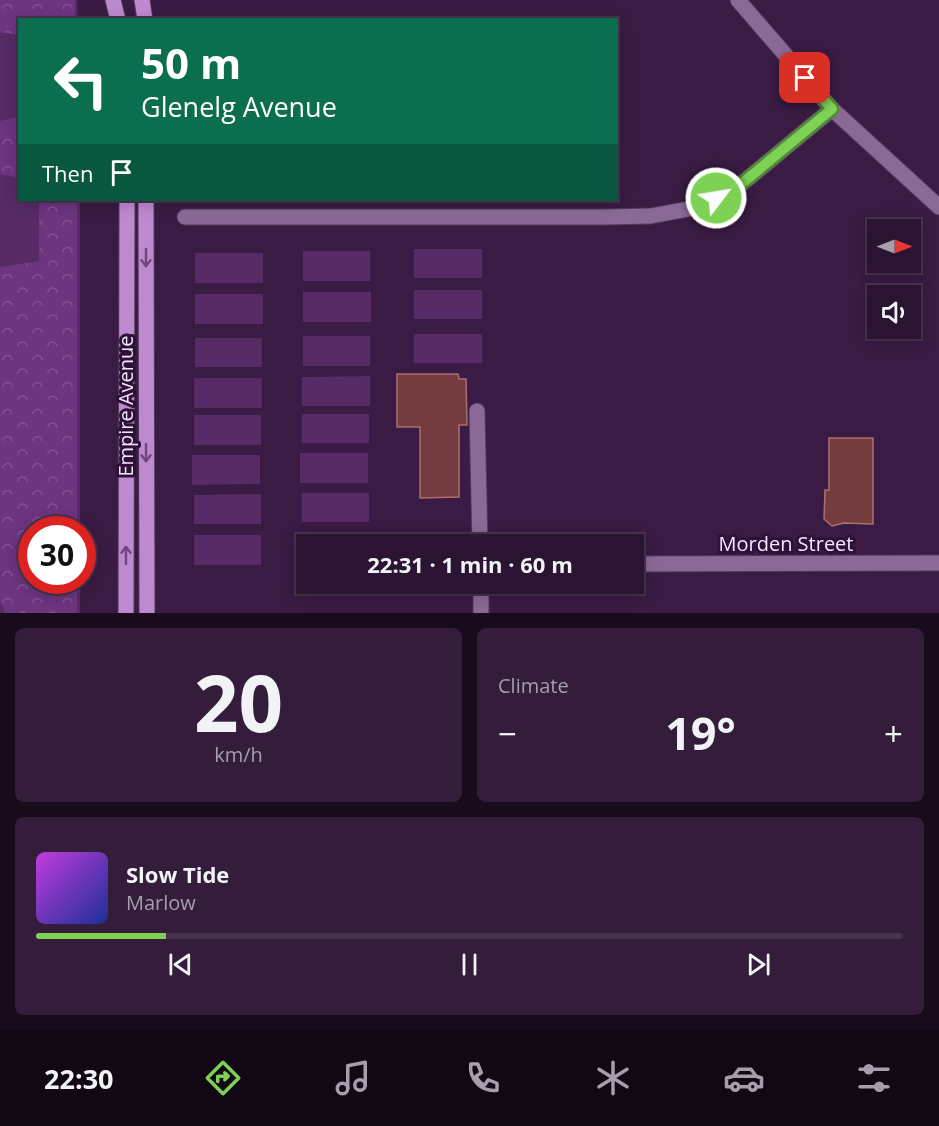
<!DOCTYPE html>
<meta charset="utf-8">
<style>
:root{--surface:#2b1432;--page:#331d3a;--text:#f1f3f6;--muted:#a69eac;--line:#47334d;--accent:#7dd154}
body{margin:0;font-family:"Open Sans",sans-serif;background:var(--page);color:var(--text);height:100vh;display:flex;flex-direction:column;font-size:22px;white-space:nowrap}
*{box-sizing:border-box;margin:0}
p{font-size:20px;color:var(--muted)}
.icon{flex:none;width:33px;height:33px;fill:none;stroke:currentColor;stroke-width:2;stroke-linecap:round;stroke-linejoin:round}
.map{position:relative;height:613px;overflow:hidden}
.details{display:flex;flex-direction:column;gap:15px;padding:15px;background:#180b1c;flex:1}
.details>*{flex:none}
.top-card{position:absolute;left:18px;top:18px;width:600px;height:183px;border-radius:0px;box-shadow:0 3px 15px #0003,0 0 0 2px var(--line);background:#0b6e4f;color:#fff;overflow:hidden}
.needle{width:39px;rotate:90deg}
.controls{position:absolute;left:867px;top:219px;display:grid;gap:12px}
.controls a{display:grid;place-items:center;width:54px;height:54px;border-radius:0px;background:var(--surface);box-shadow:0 3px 15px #0003,0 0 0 2px var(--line);font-size:30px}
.speed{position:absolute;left:18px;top:516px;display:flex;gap:12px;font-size:30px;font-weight:700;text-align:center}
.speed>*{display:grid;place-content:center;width:78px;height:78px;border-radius:50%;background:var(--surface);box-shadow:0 3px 15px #0003,0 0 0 2px var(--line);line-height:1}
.speed .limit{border:9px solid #d22;background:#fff;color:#111}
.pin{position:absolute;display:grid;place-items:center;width:51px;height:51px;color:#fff;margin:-26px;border-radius:12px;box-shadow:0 3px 9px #0006}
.me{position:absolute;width:66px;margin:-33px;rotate:59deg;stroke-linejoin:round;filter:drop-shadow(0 0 4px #0008)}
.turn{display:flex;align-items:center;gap:21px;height:126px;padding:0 24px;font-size:27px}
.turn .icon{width:78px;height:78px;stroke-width:2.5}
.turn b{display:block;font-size:42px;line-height:51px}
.then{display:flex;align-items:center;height:57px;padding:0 24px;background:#0003;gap:12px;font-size:22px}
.big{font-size:45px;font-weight:700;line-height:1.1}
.details .card{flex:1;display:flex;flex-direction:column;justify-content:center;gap:9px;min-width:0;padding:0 21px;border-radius:9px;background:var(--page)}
.details .dial{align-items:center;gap:0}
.dial b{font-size:78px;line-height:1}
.song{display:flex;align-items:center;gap:18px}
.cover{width:72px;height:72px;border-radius:9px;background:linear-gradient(135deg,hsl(290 70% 55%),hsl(230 70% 35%))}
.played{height:6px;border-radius:3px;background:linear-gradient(90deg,var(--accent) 15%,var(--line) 15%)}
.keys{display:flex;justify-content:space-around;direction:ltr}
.heat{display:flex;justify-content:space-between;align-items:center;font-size:33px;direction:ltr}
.details .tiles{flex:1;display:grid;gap:15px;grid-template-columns:1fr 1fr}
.card:last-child{grid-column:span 2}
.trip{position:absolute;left:296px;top:534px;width:348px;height:60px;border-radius:0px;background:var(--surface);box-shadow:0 3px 15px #0003,0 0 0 2px var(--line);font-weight:700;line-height:60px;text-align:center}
.dock{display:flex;height:96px;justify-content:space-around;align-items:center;background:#110814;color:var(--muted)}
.dock .icon{width:42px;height:42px}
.dock .selected{color:var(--accent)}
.dock b{font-size:27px;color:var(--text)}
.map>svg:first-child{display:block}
</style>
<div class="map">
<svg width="939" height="613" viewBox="0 0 939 613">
<defs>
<pattern id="forest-crowns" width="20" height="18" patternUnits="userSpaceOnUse" patternTransform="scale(1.5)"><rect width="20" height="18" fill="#6d3480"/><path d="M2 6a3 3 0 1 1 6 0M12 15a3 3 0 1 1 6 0" fill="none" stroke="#825193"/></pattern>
</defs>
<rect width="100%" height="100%" fill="#391b43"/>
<!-- grass -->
<g fill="#572b65">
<path d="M0,0H77L78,19L20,20V200H80V529L32,530V580L80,581V613H0Z"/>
<rect x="414" y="249" width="68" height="29"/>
<rect x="303" y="251" width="67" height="30"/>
<rect x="195" y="253" width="68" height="30"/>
<rect x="414" y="290" width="68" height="29"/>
<rect x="303" y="292" width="68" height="30"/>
<rect x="195" y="294" width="68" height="30"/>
<rect x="414" y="334" width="68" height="29"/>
<rect x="303" y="336" width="67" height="30"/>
<rect x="195" y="338" width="67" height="29"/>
<path d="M370,376V406H302V377Z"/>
<rect x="194" y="378" width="68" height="30"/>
<rect x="302" y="414" width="67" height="29"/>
<rect x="194" y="415" width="67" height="30"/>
<rect x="300" y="453" width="68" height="30"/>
<path d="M192,455H260V484L192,485Z"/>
<rect x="302" y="493" width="67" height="29"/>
<path d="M261,494V524H194V495Z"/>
<path d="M301,534H369V544H306V563H301Z"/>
<rect x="194" y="535" width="67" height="30"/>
</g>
<!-- forest -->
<g fill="url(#forest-crowns)">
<path d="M0,0H75V19L20,20L19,35L0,32Z"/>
<path d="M19,117H20L19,178L0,174V121Z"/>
<path d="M39,200H77V529L32,530V580L77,581V613H4V609L0,602V267L39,261Z"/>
</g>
<!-- building -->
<g fill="#743c3f" stroke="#ac6e71" stroke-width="1.5">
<path d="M397,374H458L459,379H466L467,425H459V497L420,498V427H397Z"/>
<path d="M829,438H873V524L844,523L832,526L824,519L825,490H829Z"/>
</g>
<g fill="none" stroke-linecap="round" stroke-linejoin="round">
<defs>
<g id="minor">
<path d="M738,0L832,109L939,207"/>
<path d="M185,217H604L651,216L699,207L734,190L832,109"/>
<path d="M477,411L480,544"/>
<path d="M633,564L939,563"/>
<path d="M481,584V613"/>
</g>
<g id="major">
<path d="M113,0L118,20"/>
<path d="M142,0L145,20"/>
<path d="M146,200L147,613"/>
<path d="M126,613L127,200"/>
</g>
</defs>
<!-- minor casing -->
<use href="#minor" stroke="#53395b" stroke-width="17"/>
<!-- major casing -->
<use href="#major" stroke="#53395b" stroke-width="17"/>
<!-- minor -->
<use href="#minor" stroke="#8b6997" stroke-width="15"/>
<!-- major -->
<use href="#major" stroke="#bd8acf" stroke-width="15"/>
</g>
<!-- one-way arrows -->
<defs><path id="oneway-shaft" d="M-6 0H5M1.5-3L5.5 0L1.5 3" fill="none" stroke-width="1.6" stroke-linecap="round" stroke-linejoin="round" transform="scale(1.5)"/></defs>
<g stroke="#6e477c">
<use href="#oneway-shaft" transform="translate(146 258) rotate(90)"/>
<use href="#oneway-shaft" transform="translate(146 453) rotate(90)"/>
<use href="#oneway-shaft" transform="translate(126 555) rotate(-90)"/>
</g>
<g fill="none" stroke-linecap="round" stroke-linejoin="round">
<defs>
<path id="route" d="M716,198L734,190L832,109L805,78"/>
</defs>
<!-- route casing -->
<use href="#route" stroke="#518837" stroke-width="15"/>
<!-- route -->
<use href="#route" stroke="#7dd154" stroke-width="10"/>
</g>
<g text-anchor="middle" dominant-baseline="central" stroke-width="6" stroke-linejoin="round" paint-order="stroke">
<!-- street labels -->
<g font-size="20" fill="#f6e4fd" stroke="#2e1138">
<text transform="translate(125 406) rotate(-90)">Empire Avenue</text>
<text x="786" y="543">Morden Street</text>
</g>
</g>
</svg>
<div class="controls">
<a><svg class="needle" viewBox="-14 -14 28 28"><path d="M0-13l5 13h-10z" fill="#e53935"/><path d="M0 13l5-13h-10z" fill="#a69eac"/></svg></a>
<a><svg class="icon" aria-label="sound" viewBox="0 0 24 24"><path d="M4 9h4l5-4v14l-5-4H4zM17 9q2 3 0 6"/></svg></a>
</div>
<div class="speed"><div class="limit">30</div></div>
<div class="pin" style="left:805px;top:78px;background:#d93025"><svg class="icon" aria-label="arrive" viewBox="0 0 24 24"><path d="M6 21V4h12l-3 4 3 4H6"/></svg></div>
<svg class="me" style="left:716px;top:198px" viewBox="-20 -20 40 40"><circle r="17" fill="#7dd154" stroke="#fff" stroke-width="3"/><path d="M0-11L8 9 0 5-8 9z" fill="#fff"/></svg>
<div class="trip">22:31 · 1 min · 60 m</div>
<div class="top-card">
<div class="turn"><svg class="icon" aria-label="left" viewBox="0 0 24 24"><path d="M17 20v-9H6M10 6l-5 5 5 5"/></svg><div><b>50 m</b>Glenelg Avenue</div></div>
<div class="then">Then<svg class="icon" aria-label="arrive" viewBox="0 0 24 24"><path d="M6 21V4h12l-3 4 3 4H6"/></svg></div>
</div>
</div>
<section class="details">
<div class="tiles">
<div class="card dial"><b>20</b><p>km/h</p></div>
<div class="card"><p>Climate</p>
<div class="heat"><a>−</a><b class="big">19°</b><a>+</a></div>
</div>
<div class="card">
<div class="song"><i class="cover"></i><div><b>Slow Tide</b><p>Marlow</p></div></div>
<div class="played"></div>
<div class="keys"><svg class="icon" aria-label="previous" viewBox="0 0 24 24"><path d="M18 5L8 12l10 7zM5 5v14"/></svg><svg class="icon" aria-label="pause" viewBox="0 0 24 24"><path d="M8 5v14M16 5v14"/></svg><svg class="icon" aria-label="next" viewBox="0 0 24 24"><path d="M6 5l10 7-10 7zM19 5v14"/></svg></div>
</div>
</div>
</section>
<nav class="dock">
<b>22:30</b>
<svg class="icon selected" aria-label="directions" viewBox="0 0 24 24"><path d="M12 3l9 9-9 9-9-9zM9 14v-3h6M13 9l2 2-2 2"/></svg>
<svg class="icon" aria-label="music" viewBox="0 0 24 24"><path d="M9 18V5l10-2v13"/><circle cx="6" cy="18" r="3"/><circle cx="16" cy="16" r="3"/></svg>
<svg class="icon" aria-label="phone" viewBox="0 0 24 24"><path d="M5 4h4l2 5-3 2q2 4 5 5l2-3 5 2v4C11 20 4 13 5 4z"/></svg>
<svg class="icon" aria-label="climate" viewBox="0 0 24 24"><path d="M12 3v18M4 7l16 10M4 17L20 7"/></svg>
<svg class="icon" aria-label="car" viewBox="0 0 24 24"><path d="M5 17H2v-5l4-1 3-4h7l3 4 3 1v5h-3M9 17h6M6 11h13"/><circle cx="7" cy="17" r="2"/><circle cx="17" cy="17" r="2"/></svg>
<svg class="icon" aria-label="filters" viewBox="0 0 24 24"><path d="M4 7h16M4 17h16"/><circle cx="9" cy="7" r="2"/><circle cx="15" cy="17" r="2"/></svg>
</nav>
